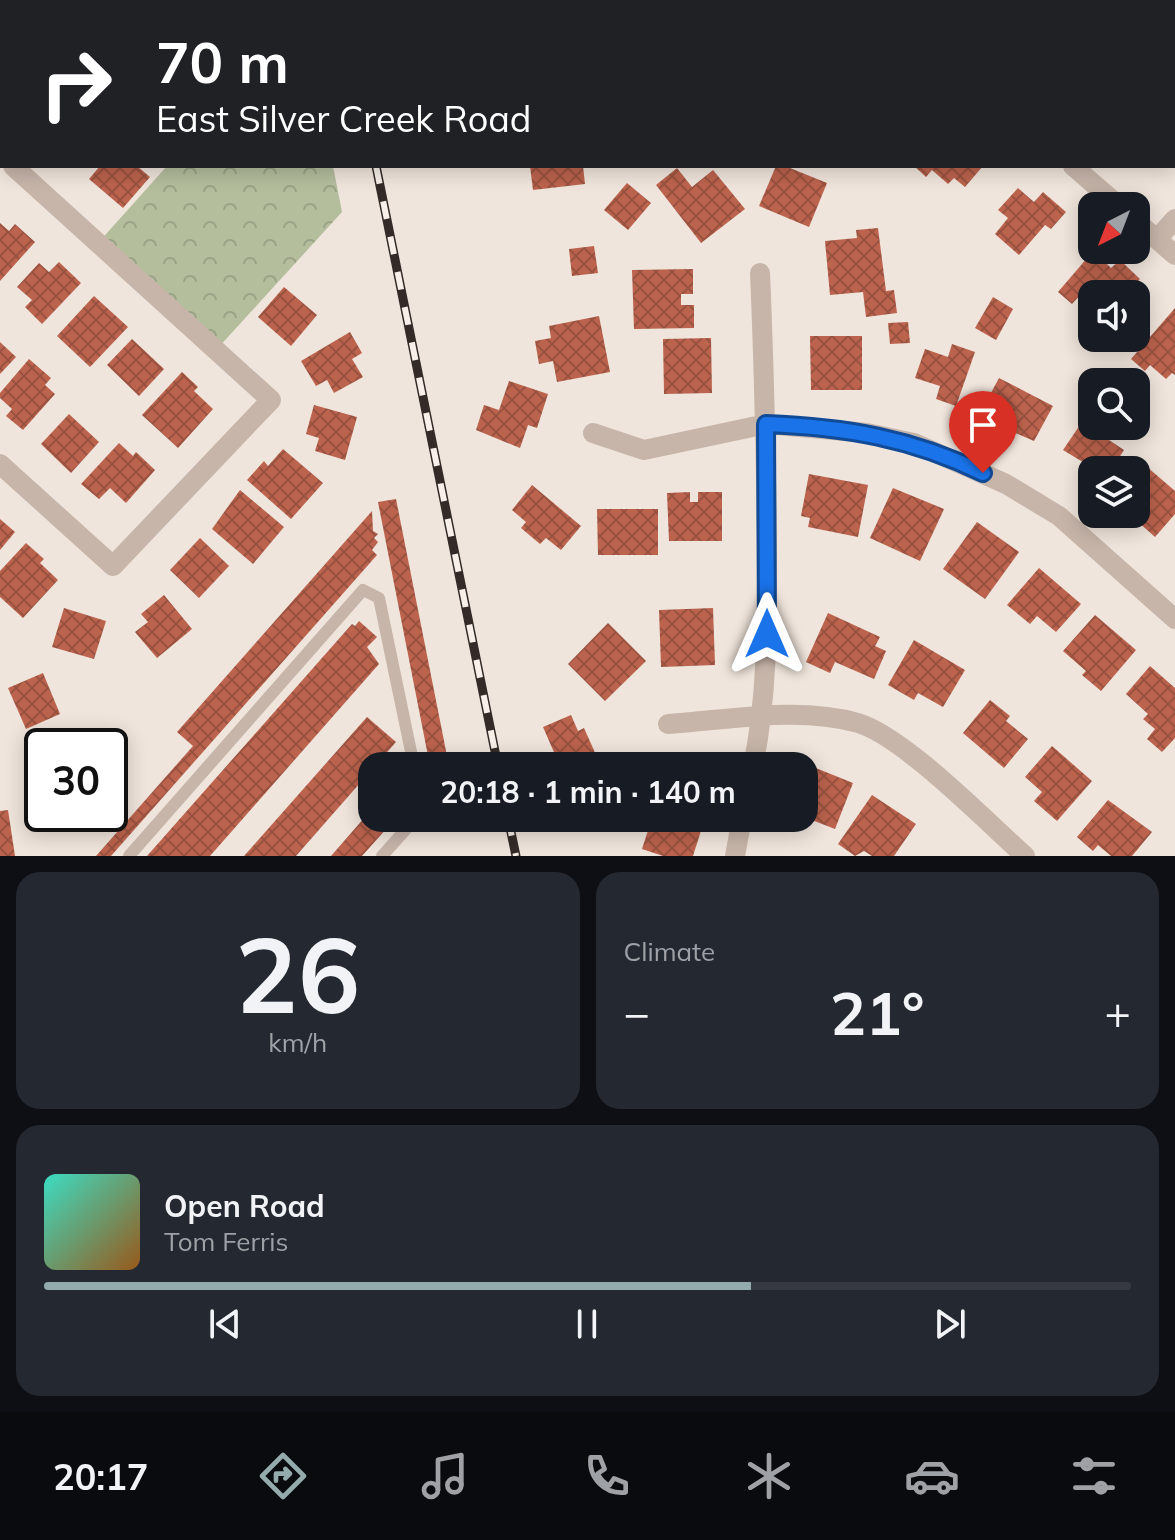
<!DOCTYPE html>
<meta charset="utf-8">
<style>
:root{--surface:#171b24;--page:#242831;--text:#f1f3f6;--muted:#9ea1a6;--line:#363941;--accent:#93abad}
body{margin:0;font-family:Mulish,sans-serif;background:var(--page);color:var(--text);height:100vh;display:flex;flex-direction:column;font-size:30px;white-space:nowrap}
*{box-sizing:border-box;margin:0}
p{font-size:26px;color:var(--muted)}
.icon{flex:none;width:44px;height:44px;fill:none;stroke:currentColor;stroke-width:2;stroke-linecap:round;stroke-linejoin:round}
.map{position:relative;height:856px;overflow:hidden}
.details{display:flex;flex-direction:column;gap:16px;padding:16px;background:#0d0f14;flex:1}
.details>*{flex:none}
.banner{position:absolute;left:0px;top:0px;width:1176px;height:168px;box-shadow:0 4px 20px #0003;background:#202124;color:#fff;overflow:hidden}
.needle{width:52px;rotate:222deg}
.tools{position:absolute;left:1078px;top:192px;display:grid;gap:16px}
.tools a{display:grid;place-items:center;width:72px;height:72px;border-radius:16px;background:var(--surface);box-shadow:0 4px 20px #0003;font-size:40px}
.speed{position:absolute;left:24px;top:728px;display:flex;gap:16px;font-size:40px;font-weight:700;text-align:center}
.speed>*{display:grid;place-content:center;width:104px;height:104px;border-radius:50%;background:var(--surface);box-shadow:0 4px 20px #0003;line-height:1}
.speed .limit{border:4px solid #111;border-radius:12px;background:#fff;color:#111}
.pin{position:absolute;display:grid;place-items:center;width:68px;height:68px;color:#fff;margin:-82px -34px;border-radius:50% 50% 50% 0;rotate:-45deg;box-shadow:0 0 8px #0007}
.pin .icon{rotate:45deg}
.me{position:absolute;width:88px;margin:-44px;rotate:0deg;stroke-linejoin:round;filter:drop-shadow(0 0 6px #0008)}
.turn{display:flex;align-items:center;gap:28px;height:168px;padding:0 24px;font-size:36px}
.turn .icon{width:104px;height:104px;stroke-width:2.5}
.turn b{display:block;font-size:56px;line-height:68px}
.big{font-size:60px;font-weight:700;line-height:1.1}
.details .tile{flex:1;display:flex;flex-direction:column;justify-content:center;gap:12px;min-width:0;padding:0 28px;border-radius:24px;background:var(--page)}
.details .dial{align-items:center;gap:0}
.dial b{font-size:104px;line-height:1}
.song{display:flex;align-items:center;gap:24px}
.cover{width:96px;height:96px;border-radius:12px;background:linear-gradient(135deg,hsl(170 70% 55%),hsl(30 70% 35%))}
.played{height:8px;border-radius:4px;background:linear-gradient(90deg,var(--accent) 65%,var(--line) 65%)}
.keys{display:flex;justify-content:space-around;direction:ltr}
.heat{display:flex;justify-content:space-between;align-items:center;font-size:44px;direction:ltr}
.details .tiles{flex:1;display:grid;gap:16px;grid-template-columns:1fr 1fr}
.tile:last-child{grid-column:span 2}
.trip{position:absolute;left:358px;top:752px;width:460px;height:80px;border-radius:24px;background:var(--surface);box-shadow:0 4px 20px #0003;font-weight:700;line-height:80px;text-align:center}
.dock{display:flex;height:128px;justify-content:space-around;align-items:center;background:#090b0e;color:var(--muted)}
.dock .icon{width:56px;height:56px}
.dock .selected{color:var(--accent)}
.dock b{font-size:36px;color:var(--text)}
.map>svg:first-child{display:block}
</style>
<div class="map">
<svg width="1175" height="856" viewBox="0 0 1175 856">
<defs>
<pattern id="forest-crowns" width="20" height="18" patternUnits="userSpaceOnUse" patternTransform="scale(2)"><rect width="20" height="18" fill="#b4be9d"/><path d="M2 6a3 3 0 1 1 6 0M12 15a3 3 0 1 1 6 0" fill="none" stroke="#9ba387"/></pattern>
<pattern id="building-cross-hatch" width="8" height="8" patternUnits="userSpaceOnUse" patternTransform="scale(2)"><rect width="8" height="8" fill="#bc634d"/><path d="M0 0l8 8M0 8l8-8" fill="none" stroke="#9a5240"/></pattern>
</defs>
<rect width="100%" height="100%" fill="#f0e5dc"/>
<!-- forest -->
<path fill="url(#forest-crowns)" d="M167,166H333L342,212L217,349L98,243Z"/>
<!-- building -->
<g fill="url(#building-cross-hatch)">
<path d="M100,166H137L150,177L123,208L89,179Z"/>
<path d="M530,166H583L585,184L533,190Z"/>
<path d="M776,166H785L827,183L809,227L759,206Z"/>
<path d="M914,166H983L965,187L954,178L948,184L932,170L926,177Z"/>
<path d="M677,168L692,187L713,170L745,209L701,243L656,185Z"/>
<path d="M627,183L651,203L628,230L604,210Z"/>
<path d="M1018,188L1034,202L1043,192L1066,212L1051,229L1045,225L1019,255L995,234L1008,218L998,210Z"/>
<path d="M0,223L9,231L15,224L35,242L0,281Z"/>
<path d="M878,228L886,291L894,290L897,313L866,317L863,292L830,295L825,241L857,238L856,230Z"/>
<path d="M594,246L598,273L572,276L569,249Z"/>
<path d="M1094,250H1109L1114,254L1106,263L1111,268L1120,260L1140,279L1127,294H1092V299L1084,291L1072,304L1058,292Z"/>
<path d="M59,262L81,283L42,324L25,307L32,300L17,287L39,263L49,272Z"/>
<path d="M693,269V294H681V305H694V328L634,329L632,270Z"/>
<path d="M284,287L317,315L291,346L258,317Z"/>
<path d="M94,296L128,327L90,367L57,336Z"/>
<path d="M993,297L1013,309L996,340L975,328Z"/>
<path d="M1175,308V375L1172,373L1166,379L1150,365L1145,371L1131,359Z"/>
<path d="M599,316L610,372L557,382L553,361L539,364L535,341L551,338L549,326Z"/>
<path d="M908,322L910,343L890,344L888,323Z"/>
<path d="M350,332L362,353L352,359L363,377L334,393L327,380L316,386L301,361Z"/>
<path d="M810,336H862V390H811Z"/>
<path d="M711,338L712,393L664,394L663,339Z"/>
<path d="M132,339L164,369L139,396L107,365Z"/>
<path d="M0,342L16,357L0,374Z"/>
<path d="M952,344L975,352L956,406L936,399L940,386L915,378L925,349L948,357Z"/>
<path d="M29,359L51,378L45,385L55,394L23,430L6,416L12,409L0,398V393Z"/>
<path d="M182,372L198,387L194,391L213,409L178,448L142,415Z"/>
<path d="M999,378L1053,406L1034,441L978,417Z"/>
<path d="M509,381L548,394L537,428L528,425L520,448L476,430L484,405L499,410Z"/>
<path d="M314,405L357,417L345,460L315,451L319,438L306,434Z"/>
<path d="M69,414L99,442L71,473L41,444Z"/>
<path d="M1082,422L1124,450L1111,470H1092V481L1080,473L1086,464L1063,450Z"/>
<path d="M119,443L133,456L136,452L155,470L126,503L110,488L99,499L81,484Z"/>
<path d="M283,449L323,483L291,519L247,480L264,461L268,466Z"/>
<path d="M1146,466L1175,491V514L1155,537L1129,514H1136V477Z"/>
<path d="M809,474L868,485L858,537L808,527L810,518L801,516Z"/>
<path d="M532,485L581,526L561,550L546,538L540,544L521,528L526,522L512,510Z"/>
<path d="M893,488L944,509L920,561L870,538Z"/>
<path d="M240,490L284,527L253,564L212,529Z"/>
<path d="M690,492V502H698V492H722V541H669L667,493Z"/>
<path d="M396,499L449,766H430L378,502Z"/>
<path d="M597,509H658V555H598Z"/>
<path d="M372,511L373,531L378,534L374,538L378,542L372,550L377,555L111,856H96L193,746L177,732Z"/>
<path d="M0,519L15,532L0,550Z"/>
<path d="M977,522L1019,552L985,599L943,569Z"/>
<path d="M200,538L229,566L199,598L170,570Z"/>
<path d="M26,543L44,559L40,563L58,580L23,618L0,597V571Z"/>
<path d="M1039,568L1081,604L1056,632L1037,616L1030,624L1007,605Z"/>
<path d="M164,595L192,629L157,658L135,632L148,622L141,614Z"/>
<path d="M64,608L106,621L94,659L52,647Z"/>
<path d="M713,608L715,665L661,667L659,610Z"/>
<path d="M828,613L880,637L875,646L886,651L874,679L835,662L830,673L806,662Z"/>
<path d="M1095,615L1136,650L1101,691L1082,675L1086,671L1063,651Z"/>
<path d="M359,621L377,637L367,647L379,664L210,856H147L352,624L355,626Z"/>
<path d="M608,623L646,661L605,701L568,664Z"/>
<path d="M914,640L965,670L943,707L918,693L914,700L888,685Z"/>
<path d="M1150,666L1175,688V738L1162,752L1147,739L1155,729L1143,719L1148,714L1126,694Z"/>
<path d="M43,673L60,714L26,729L8,688Z"/>
<path d="M990,700L1010,716L1006,721L1028,739L1004,768L963,733Z"/>
<path d="M571,715L578,731L584,728L601,766H560L543,727Z"/>
<path d="M367,717L396,742L296,856H244Z"/>
<path d="M34,739L62,745L42,746V790L25,787Z"/>
<path d="M1052,746L1092,781L1057,821L1034,801L1042,792L1025,777Z"/>
<path d="M801,762L853,783L835,829L804,817Z"/>
<path d="M872,795L916,824L894,856H872L864,851L855,856L838,844Z"/>
<path d="M1108,800L1152,832L1132,856H1111L1098,845L1093,851L1077,837Z"/>
<path d="M372,809V818H396L362,856H331Z"/>
<path d="M8,810L15,856H0V811Z"/>
<path d="M652,818H705L693,856H663L642,849Z"/>
</g>
<g fill="none" stroke-linecap="round" stroke-linejoin="round">
<!-- service -->
<g stroke="#c7b5a9" stroke-width="12">
<path d="M129,856L363,590L379,598L414,766"/>
<path d="M382,856L416,818"/>
</g>
<!-- minor -->
<g stroke="#c7b5a9" stroke-width="20">
<path d="M528,0L530,2"/>
<path d="M889,0L891,2"/>
<path d="M1046,2L1048,0"/>
<path d="M0,155L2,157"/>
<path d="M1073,166L1119,206"/>
<path d="M1136,221L1175,255"/>
<path d="M1157,239L1175,219"/>
<path d="M593,433L644,450L766,424L867,433L914,443L1006,484L1059,516L1175,619"/>
<path d="M0,464L113,566L271,400L13,166"/>
<path d="M668,724C729,720 798,706 858,723C903,736 987,822 1025,856"/>
<path d="M753,766C768,693 767,622 767,547C766,456 764,365 760,273"/>
<path d="M735,856L742,818"/>
</g>
<defs>
<g id="rail">
<path d="M342,0L343,2"/>
<path d="M376,166L498,766"/>
<path d="M508,818L516,856"/>
</g>
</defs>
<!-- rail casing -->
<use href="#rail" stroke="#342b28" stroke-width="9"/>
<!-- rail -->
<use href="#rail" stroke="#f8f0e8" stroke-width="6" stroke-dasharray="18" stroke-linecap="butt"/>
</g>
<g fill="none" stroke-linecap="round" stroke-linejoin="round">
<defs>
<path id="route" d="M767,634L766,424C845,427 911,438 983,473"/>
</defs>
<!-- route casing -->
<use href="#route" stroke="#114b97" stroke-width="20"/>
<!-- route -->
<use href="#route" stroke="#1a73e8" stroke-width="14"/>
</g>
</svg>
<div class="tools">
<a><svg class="needle" viewBox="-14 -14 28 28"><path d="M0-13l5 13h-10z" fill="#e53935"/><path d="M0 13l5-13h-10z" fill="#9ea1a6"/></svg></a>
<a><svg class="icon" aria-label="sound" viewBox="0 0 24 24"><path d="M4 9h4l5-4v14l-5-4H4zM17 9q2 3 0 6"/></svg></a>
<a><svg class="icon" aria-label="search" viewBox="0 0 24 24"><circle cx="10" cy="10" r="6"/><path d="M15 15l6 6"/></svg></a>
<a><svg class="icon" aria-label="layers" viewBox="0 0 24 24"><path d="M12 4l9 5-9 5-9-5zM3 14l9 5 9-5"/></svg></a>
</div>
<div class="speed"><div class="limit">30</div></div>
<div class="pin" style="left:983px;top:473px;background:#d93025"><svg class="icon" aria-label="arrive" viewBox="0 0 24 24"><path d="M6 21V4h12l-3 4 3 4H6"/></svg></div>
<svg class="me" style="left:767px;top:634px" viewBox="-20 -20 40 40"><path d="M0-17L14 15 0 8-14 15z" fill="#1a73e8" stroke="#fff" stroke-width="4"/></svg>
<div class="trip">20:18 · 1 min · 140 m</div>
<div class="banner">
<div class="turn"><svg class="icon" aria-label="right" viewBox="0 0 24 24"><path d="M7 20v-9h11M14 6l5 5-5 5"/></svg><div><b>70 m</b>East Silver Creek Road</div></div>
</div>
</div>
<section class="details">
<div class="tiles">
<div class="tile dial"><b>26</b><p>km/h</p></div>
<div class="tile"><p>Climate</p>
<div class="heat"><a>−</a><b class="big">21°</b><a>+</a></div>
</div>
<div class="tile">
<div class="song"><i class="cover"></i><div><b>Open Road</b><p>Tom Ferris</p></div></div>
<div class="played"></div>
<div class="keys"><svg class="icon" aria-label="previous" viewBox="0 0 24 24"><path d="M18 5L8 12l10 7zM5 5v14"/></svg><svg class="icon" aria-label="pause" viewBox="0 0 24 24"><path d="M8 5v14M16 5v14"/></svg><svg class="icon" aria-label="next" viewBox="0 0 24 24"><path d="M6 5l10 7-10 7zM19 5v14"/></svg></div>
</div>
</div>
</section>
<nav class="dock">
<b>20:17</b>
<svg class="icon selected" aria-label="directions" viewBox="0 0 24 24"><path d="M12 3l9 9-9 9-9-9zM9 14v-3h6M13 9l2 2-2 2"/></svg>
<svg class="icon" aria-label="music" viewBox="0 0 24 24"><path d="M9 18V5l10-2v13"/><circle cx="6" cy="18" r="3"/><circle cx="16" cy="16" r="3"/></svg>
<svg class="icon" aria-label="phone" viewBox="0 0 24 24"><path d="M5 4h4l2 5-3 2q2 4 5 5l2-3 5 2v4C11 20 4 13 5 4z"/></svg>
<svg class="icon" aria-label="climate" viewBox="0 0 24 24"><path d="M12 3v18M4 7l16 10M4 17L20 7"/></svg>
<svg class="icon" aria-label="car" viewBox="0 0 24 24"><path d="M5 17H2v-5l4-1 3-4h7l3 4 3 1v5h-3M9 17h6M6 11h13"/><circle cx="7" cy="17" r="2"/><circle cx="17" cy="17" r="2"/></svg>
<svg class="icon" aria-label="filters" viewBox="0 0 24 24"><path d="M4 7h16M4 17h16"/><circle cx="9" cy="7" r="2"/><circle cx="15" cy="17" r="2"/></svg>
</nav>
